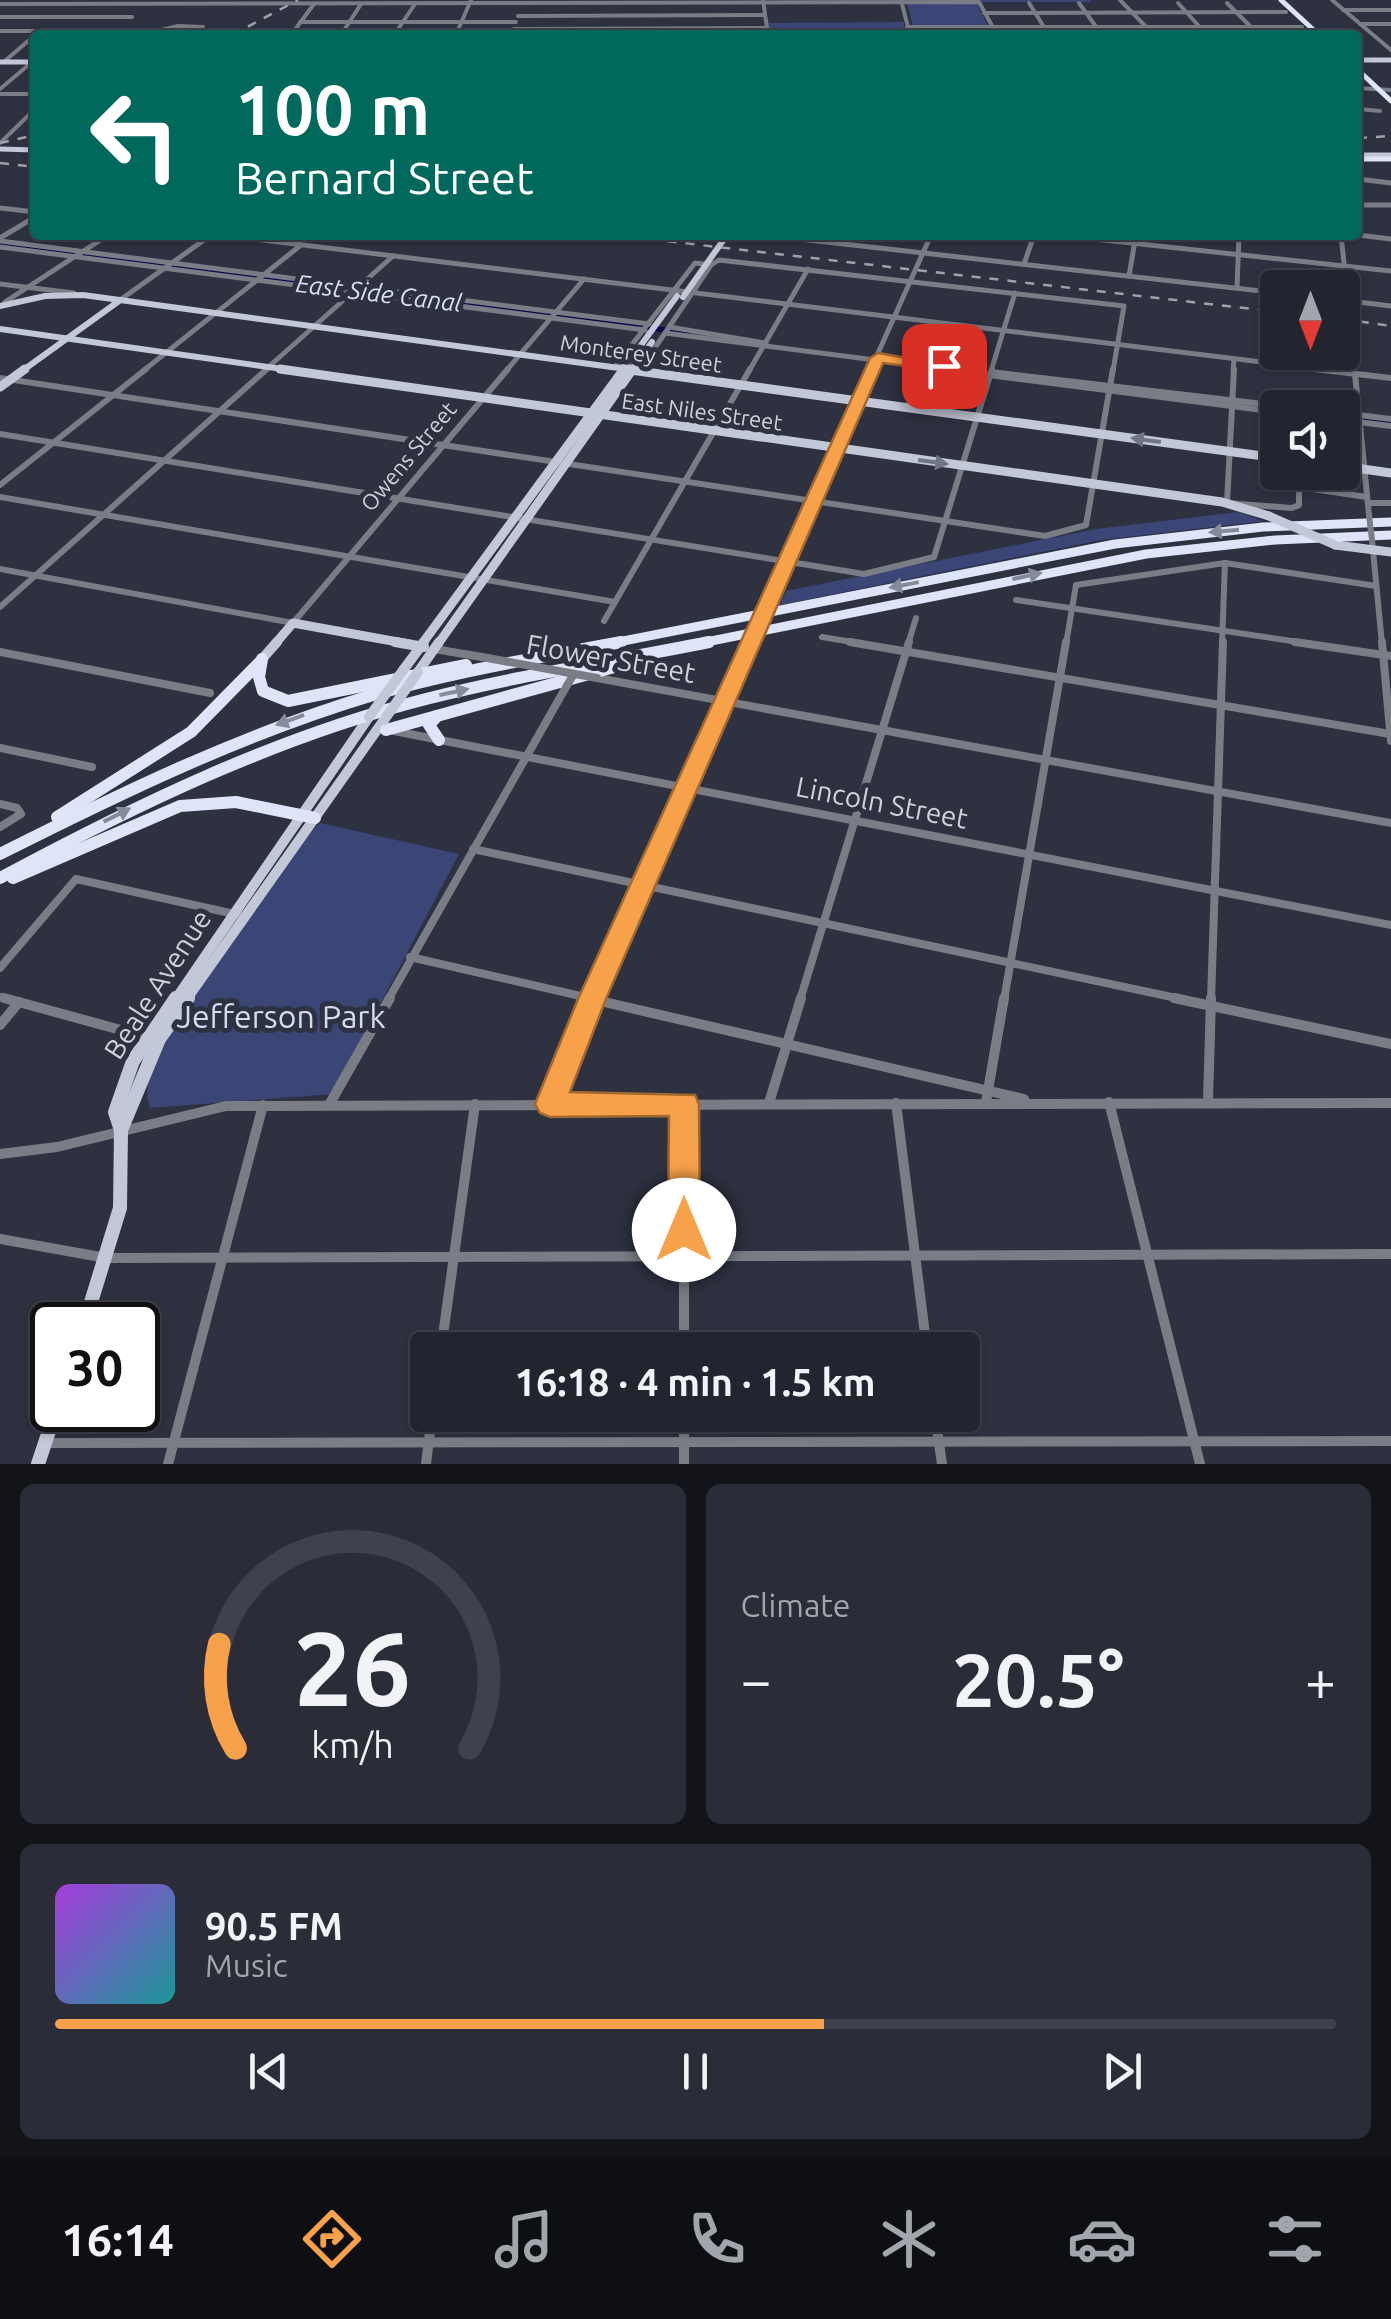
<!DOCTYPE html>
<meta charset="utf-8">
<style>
:root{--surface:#222530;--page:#2a2d38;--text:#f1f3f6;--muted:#a2a5ab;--line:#3f424c;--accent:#f7a14a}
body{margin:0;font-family:Ubuntu,sans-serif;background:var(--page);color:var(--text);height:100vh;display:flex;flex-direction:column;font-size:38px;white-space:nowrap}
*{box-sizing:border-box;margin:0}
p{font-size:32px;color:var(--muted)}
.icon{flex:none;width:55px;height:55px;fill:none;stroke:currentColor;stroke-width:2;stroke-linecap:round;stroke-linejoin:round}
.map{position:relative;height:1464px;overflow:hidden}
.side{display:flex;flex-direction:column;gap:20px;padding:20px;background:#13141a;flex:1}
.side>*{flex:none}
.banner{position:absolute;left:30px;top:30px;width:1332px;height:210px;border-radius:10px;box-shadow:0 2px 8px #0004,0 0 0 2px var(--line);background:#00695c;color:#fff;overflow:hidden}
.needle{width:65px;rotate:180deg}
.fabs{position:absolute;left:1260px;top:270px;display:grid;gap:20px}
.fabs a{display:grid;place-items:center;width:100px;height:100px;border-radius:10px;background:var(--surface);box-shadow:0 2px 8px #0004,0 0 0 2px var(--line);font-size:50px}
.speed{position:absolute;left:30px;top:1302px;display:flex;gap:20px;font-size:50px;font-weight:700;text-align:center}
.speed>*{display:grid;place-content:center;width:130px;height:130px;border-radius:50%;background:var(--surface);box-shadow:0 2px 8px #0004,0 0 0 2px var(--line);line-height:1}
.speed .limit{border:5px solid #111;border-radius:15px;background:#fff;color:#111}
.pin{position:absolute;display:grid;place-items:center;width:85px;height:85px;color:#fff;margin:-42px;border-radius:20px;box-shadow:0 5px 15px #0006}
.me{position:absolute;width:110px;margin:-55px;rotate:0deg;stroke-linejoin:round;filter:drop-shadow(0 0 8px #0008)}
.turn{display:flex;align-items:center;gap:35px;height:210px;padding:0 40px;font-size:45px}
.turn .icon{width:130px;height:130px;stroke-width:2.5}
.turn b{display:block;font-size:70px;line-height:85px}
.big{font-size:75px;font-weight:700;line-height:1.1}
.side .card{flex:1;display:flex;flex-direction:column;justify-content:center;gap:15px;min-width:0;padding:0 35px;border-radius:15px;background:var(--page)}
.side .dial{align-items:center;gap:0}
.dial svg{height:260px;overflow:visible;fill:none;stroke:var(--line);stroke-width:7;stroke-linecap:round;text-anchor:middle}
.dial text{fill:var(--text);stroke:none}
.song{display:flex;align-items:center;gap:30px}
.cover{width:120px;height:120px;border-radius:15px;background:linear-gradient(135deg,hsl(280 70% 55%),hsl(180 70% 35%))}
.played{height:10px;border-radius:5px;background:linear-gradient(90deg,var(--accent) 60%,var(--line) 60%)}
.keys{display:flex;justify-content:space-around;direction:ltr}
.heat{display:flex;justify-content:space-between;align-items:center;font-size:55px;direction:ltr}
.side .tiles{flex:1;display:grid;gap:20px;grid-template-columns:1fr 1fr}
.card:last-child{grid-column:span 2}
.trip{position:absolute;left:410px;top:1332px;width:570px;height:100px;border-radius:10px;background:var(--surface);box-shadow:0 2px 8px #0004,0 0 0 2px var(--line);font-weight:700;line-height:100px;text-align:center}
.menu{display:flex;height:160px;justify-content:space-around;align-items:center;background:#0e0f13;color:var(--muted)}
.menu .icon{width:70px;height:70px}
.menu .current{color:var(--accent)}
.menu b{font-size:45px;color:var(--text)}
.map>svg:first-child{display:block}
</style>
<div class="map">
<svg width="1391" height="1464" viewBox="0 0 1391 1464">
<rect width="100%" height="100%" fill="#2d3140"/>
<!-- green -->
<g fill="#3b4677">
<path d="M769,0H1090L1092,2H976L988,26H913L907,4Z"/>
<path d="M904,22V35H770L768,23Z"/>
<path d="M1238,512L1263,521L1101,540L780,605L786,591L1096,529Z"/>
<path d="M320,823L459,854L333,1094L150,1108C140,1085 160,1049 171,1028C187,1000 303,834 320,823Z"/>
</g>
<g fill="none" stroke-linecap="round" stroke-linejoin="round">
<!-- canal-far1 -->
<path stroke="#0b0549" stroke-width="5" d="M0,244L689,333"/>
<!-- canal -->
<path stroke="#0b0549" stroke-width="6" d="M1342,416L1391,423"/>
<!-- minor-far4 -->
<g stroke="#7a7d85" stroke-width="4">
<path d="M763,0L768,35"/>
<path d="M901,0L910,35"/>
<path d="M1120,0L1154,35"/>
<path d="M1332,0L1391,50"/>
<path d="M1029,3L1044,27"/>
<path d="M1079,3L1102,35"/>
<path d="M1178,3L1207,35"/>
<path d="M1227,3L1259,35"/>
<path d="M0,4L979,2L997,35"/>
<path d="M1343,10H1391"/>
<path d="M984,13L1286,12"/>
<path d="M518,16L765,15"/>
<path d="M0,17H132"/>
<path d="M300,22H516"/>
<path d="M1360,24H1391"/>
<path d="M907,27H1302"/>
<path d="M514,29L767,28"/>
<path d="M458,30L471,0"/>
<path d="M0,31H141"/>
<path d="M140,35L178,26L203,27L187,35"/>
<path d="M291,35L314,4"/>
<path d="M341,35L361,4"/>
<path d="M394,35L415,4"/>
<path d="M429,35H447"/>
<path d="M6,60L35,35"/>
<path d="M1358,88L1391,90"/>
<path d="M0,89L32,62"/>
<path d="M0,94H35"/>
<path d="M1358,109L1380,111"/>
<path d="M0,143L35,109"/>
</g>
<!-- minor-far3 -->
<g stroke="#7a7d85" stroke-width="5">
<path d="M1358,179L1391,183"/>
<path d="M1358,205H1391"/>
<path d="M0,208L35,212"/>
<path d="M222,235L1335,371"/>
<path d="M764,235L1278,293"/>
<path d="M1057,235L1391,271"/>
<path d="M1341,235L1348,301"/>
<path d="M1358,235L1391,239"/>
<path d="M0,238L35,217"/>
<path d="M0,241L649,324"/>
<path d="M0,247L645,330"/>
<path d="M1024,264L1034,235"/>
<path d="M1129,276L1136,235"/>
<path d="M0,284L74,293"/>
<path d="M1237,288L1239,235"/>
<path d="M120,300L211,235"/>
<path d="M1342,300L1391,306"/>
<path d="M5,302L108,235"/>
<path d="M669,327L766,343"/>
<path d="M665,333L961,371"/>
<path d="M623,368L617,364L695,263L711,265L719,260L1124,306L1113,371"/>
<path d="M633,370L642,367L711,265"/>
<path d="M143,371L301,245"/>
<path d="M264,371L393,256"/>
<path d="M506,371L584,279"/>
<path d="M749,371L808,269"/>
<path d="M870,371L931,235"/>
<path d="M991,371L1015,293"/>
<path d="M1233,371L1234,359"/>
</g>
<!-- minor-far2 -->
<g stroke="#7a7d85" stroke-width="6">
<path d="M941,369L1278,412"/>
<path d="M1234,369L1227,503L1292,508L1299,505V489L1306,488L1367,497"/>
<path d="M1314,369L1391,378"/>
<path d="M633,370L637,369"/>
<path d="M991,372L1298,408"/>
<path d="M1355,374L1369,515"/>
<path d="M0,378L1045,536L1086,525L1113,369"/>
<path d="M1342,413L1391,419"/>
<path d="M1342,420L1391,426"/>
<path d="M0,434L864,574L934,557L992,369"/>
<path d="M0,485L146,369"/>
<path d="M0,497L615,602"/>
<path d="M1368,503H1391"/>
<path d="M1372,540L1382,644"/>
<path d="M0,569L293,623L508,369"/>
<path d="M769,599L872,369"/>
<path d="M1016,600L1312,644"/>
<path d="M0,607L267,369"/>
<path d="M604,621L750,369"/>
<path d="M822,637L864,644"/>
<path d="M908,644L916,618"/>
<path d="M1066,644L1076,585L1225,563L1376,586"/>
<path d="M1222,644L1225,563"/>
</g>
<!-- minor-far1 -->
<g stroke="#7a7d85" stroke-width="8">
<path d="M850,642L1390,734"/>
<path d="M1295,642L1391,656"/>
<path d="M1382,642L1391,741"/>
<path d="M434,649L482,657"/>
<path d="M0,652L210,693"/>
<path d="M597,678L1391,823"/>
<path d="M394,731L1391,925"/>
<path d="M0,748L92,767"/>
<path d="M0,804L17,808L21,814L0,827"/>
<path d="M473,849L1186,1000"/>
<path d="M410,957L598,1000"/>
<path d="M0,968L76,879L239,915"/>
<path d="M0,997L13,1000"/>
<path d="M388,1000L566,687"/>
<path d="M591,1000L747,648"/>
<path d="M800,1000L909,642"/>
<path d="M1004,1000L1066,642"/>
<path d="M1211,1000L1223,642"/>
</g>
<!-- minor -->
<g stroke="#7a7d85" stroke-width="10">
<path d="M4,998L150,1038"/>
<path d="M587,998L1024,1099"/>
<path d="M1174,998L1391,1044"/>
<path d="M0,1025L19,1002"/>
<path d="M1208,1101L1211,998"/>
<path d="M986,1102L1004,998"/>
<path d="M1109,1102L1200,1464"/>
<path d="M769,1103L801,998"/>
<path d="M896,1103L927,1350"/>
<path d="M550,1104L592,998"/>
<path d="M684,1104V1350"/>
<path d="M329,1105L390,998"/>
<path d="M0,1154L57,1147L226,1106L1391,1103"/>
<path d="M0,1239L106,1258L1391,1254"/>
<path d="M441,1350L475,1104"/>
<path d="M684,1415V1464"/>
<path d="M935,1415L942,1464"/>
<path d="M46,1443L1391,1441"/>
<path d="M168,1464L263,1105"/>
<path d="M426,1464L432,1415"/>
</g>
<!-- major-far4 -->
<g stroke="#c3c8d8" stroke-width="5">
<path d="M1358,60H1391"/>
<path d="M0,62H35"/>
<path d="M0,149L35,150"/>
<path d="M1358,155H1391"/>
</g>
<!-- major-far3 -->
<g stroke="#c3c8d8" stroke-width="6">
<path d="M0,306L45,296L83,295L641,371"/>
<path d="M0,329L297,371"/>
<path d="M22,371L119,301"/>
<path d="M622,371L677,296"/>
<path d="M631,371L652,342"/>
</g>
<!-- major-far2 -->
<g stroke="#c3c8d8" stroke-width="9">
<path d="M280,369L1222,502L1269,516"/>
<path d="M623,369L1278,458"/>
<path d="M0,387L25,369"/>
<path d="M1342,466L1391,473"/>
<path d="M1335,545L1391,552"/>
<path d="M275,644L293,623L409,644"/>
<path d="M422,644L624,369"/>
<path d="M438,644L633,369"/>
</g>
<!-- major-far1 -->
<g stroke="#c3c8d8" stroke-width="10">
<path d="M395,642L424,647"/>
<path d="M262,659L277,642"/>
<path d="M404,669L424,642"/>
<path d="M418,672L439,642"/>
<path d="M175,1000L369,717"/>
<path d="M186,1000L384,720"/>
</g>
<!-- major -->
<g stroke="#c3c8d8" stroke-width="14">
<path d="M121,1130L159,1039L188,998"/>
<path d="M84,1325L120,1208L121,1130L115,1112L133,1061L176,998"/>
<path d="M38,1464L56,1410"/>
</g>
<!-- highway-far2 -->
<g stroke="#dfe5f9" stroke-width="5">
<path d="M1281,0L1319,35"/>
<path d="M1358,70L1391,101"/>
<path d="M1358,159H1391"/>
</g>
<!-- highway-far1 -->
<g stroke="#dfe5f9" stroke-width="9">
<path d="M608,644L1115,544L1263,527L1391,522"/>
<path d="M696,644L1146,554L1275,540L1391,535"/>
</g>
<!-- highway -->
<g stroke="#dfe5f9" stroke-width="12">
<path d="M262,659L259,677L263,691L288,701L466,665"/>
<path d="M437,716L429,725L439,740"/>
<path d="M386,730L618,666"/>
<path d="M57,817L191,732L260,662"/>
<path d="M0,854C121,793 243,734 373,695C454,671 538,658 621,642"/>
<path d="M0,878C136,805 276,737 426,699C519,675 615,661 709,642"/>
<path d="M13,878L180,806L236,802L315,818"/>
</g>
<!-- rail -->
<g stroke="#9fa2ad" stroke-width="2.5" stroke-dasharray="9 9" stroke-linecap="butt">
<path d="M232,35L298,0"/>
<path d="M1358,138L1391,136"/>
<path d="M0,143L35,135"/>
<path d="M0,163L35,167"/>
<path d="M614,235L1278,312"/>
<path d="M1342,319L1391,326"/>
</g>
<!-- minor-bridge-far1 -->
<g stroke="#7a7d85" stroke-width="6">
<path d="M1369,515L1372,540"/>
<path d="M749,644L769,599"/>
</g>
<!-- minor-bridge -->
<g stroke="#7a7d85" stroke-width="8">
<path d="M747,648L750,642"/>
<path d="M482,657L597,678"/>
<path d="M566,687L574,674"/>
</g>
<!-- major-bridge-far2 -->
<path stroke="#c3c8d8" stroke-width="6" d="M683,297L727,235"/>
<!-- major-bridge-far1 -->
<path stroke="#c3c8d8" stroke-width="9" d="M1269,516L1335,545"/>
<!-- major-bridge -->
<g stroke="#c3c8d8" stroke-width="10">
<path d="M369,717L404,669"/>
<path d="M384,720L418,672"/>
</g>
</g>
<!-- one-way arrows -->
<defs><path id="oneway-solid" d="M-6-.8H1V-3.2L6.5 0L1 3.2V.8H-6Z" transform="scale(2.5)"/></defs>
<g fill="#707584">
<use href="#oneway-solid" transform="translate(1146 440) rotate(-172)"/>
<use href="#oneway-solid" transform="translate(933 462) rotate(8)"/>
</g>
<g fill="#868b9c">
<use href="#oneway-solid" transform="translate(1224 531) rotate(175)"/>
<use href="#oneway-solid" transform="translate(1027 576) rotate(-12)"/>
<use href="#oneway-solid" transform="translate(904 585) rotate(169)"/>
<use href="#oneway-solid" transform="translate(454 692) rotate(-12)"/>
<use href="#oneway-solid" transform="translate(290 720) rotate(160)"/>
<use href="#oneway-solid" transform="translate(117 815) rotate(-27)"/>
</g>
<!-- route -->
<path fill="#f7a14a" stroke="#a16930" stroke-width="2.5" d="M878,353L952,366L944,371L883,363L606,999L570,1092L695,1095L699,1104L700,1230L695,1240L684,1244L673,1240L668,1230L669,1116L550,1117L540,1113L535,1104L578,999L870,358Z"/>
<g text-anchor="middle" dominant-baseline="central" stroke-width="10" stroke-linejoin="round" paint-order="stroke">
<!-- far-street labels -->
<g font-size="22" fill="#cfd2dc" stroke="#2d3140">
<text transform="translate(641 353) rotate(8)">Monterey Street</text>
<text transform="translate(702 411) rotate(8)">East Niles Street</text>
<text transform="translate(408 456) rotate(-50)">Owens Street</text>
</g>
<!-- far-water labels -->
<g font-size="25" font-style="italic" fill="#d9dff4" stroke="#2d3140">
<text transform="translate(379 293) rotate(7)">East Side Canal</text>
</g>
<!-- street labels -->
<g font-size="28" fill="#cfd2dc" stroke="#2d3140">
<text transform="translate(611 658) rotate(10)">Flower Street</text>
<text transform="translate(882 802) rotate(11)">Lincoln Street</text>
<text transform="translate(157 984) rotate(-57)">Beale Avenue</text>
</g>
<!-- near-park labels -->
<g font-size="32" fill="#d5dbf0" stroke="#2d3140">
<text x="281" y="1016">Jefferson Park</text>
</g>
</g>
</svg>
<div class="fabs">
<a><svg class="needle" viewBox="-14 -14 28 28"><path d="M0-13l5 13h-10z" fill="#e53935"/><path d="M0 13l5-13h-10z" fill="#a2a5ab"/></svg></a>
<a><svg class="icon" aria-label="sound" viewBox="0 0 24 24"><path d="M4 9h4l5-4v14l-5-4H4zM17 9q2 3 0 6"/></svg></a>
</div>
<div class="speed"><div class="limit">30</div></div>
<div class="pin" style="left:944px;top:366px;background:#d93025"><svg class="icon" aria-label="arrive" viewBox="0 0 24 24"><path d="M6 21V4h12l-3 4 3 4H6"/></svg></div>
<svg class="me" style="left:684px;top:1230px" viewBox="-20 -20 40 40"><circle r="19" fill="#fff"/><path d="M0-13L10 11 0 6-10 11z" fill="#f7a14a"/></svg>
<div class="trip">16:18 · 4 min · 1.5 km</div>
<div class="banner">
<div class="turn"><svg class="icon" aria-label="left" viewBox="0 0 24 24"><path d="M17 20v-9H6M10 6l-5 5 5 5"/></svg><div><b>100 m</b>Bernard Street</div></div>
</div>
</div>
<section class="side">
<div class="tiles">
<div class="card dial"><svg viewBox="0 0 100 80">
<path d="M14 69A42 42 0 1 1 86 69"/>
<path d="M14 69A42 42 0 0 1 9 37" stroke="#f7a14a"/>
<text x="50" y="56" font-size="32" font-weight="700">26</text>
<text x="50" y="72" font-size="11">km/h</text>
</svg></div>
<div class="card"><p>Climate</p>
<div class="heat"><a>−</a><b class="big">20.5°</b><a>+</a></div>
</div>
<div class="card">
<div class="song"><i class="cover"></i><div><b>90.5 FM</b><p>Music</p></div></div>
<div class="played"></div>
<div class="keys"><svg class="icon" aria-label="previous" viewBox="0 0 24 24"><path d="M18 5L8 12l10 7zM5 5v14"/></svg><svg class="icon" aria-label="pause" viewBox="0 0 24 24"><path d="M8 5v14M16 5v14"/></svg><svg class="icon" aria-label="next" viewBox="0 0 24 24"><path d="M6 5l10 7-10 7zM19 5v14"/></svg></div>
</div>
</div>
</section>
<nav class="menu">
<b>16:14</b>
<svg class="icon current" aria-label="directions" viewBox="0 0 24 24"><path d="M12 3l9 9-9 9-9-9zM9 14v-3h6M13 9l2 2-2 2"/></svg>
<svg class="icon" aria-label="music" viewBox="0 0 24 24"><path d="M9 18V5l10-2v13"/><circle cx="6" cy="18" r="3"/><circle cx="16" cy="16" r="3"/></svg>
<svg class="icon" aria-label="phone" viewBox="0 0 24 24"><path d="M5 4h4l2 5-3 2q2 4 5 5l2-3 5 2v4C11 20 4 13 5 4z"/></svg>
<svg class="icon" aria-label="climate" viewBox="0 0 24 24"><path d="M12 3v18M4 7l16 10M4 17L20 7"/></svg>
<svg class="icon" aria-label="car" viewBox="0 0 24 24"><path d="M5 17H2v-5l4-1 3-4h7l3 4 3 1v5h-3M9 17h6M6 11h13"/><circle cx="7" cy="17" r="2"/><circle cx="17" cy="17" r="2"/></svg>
<svg class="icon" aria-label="filters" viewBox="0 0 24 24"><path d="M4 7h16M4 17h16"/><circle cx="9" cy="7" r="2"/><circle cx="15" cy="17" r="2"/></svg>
</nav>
